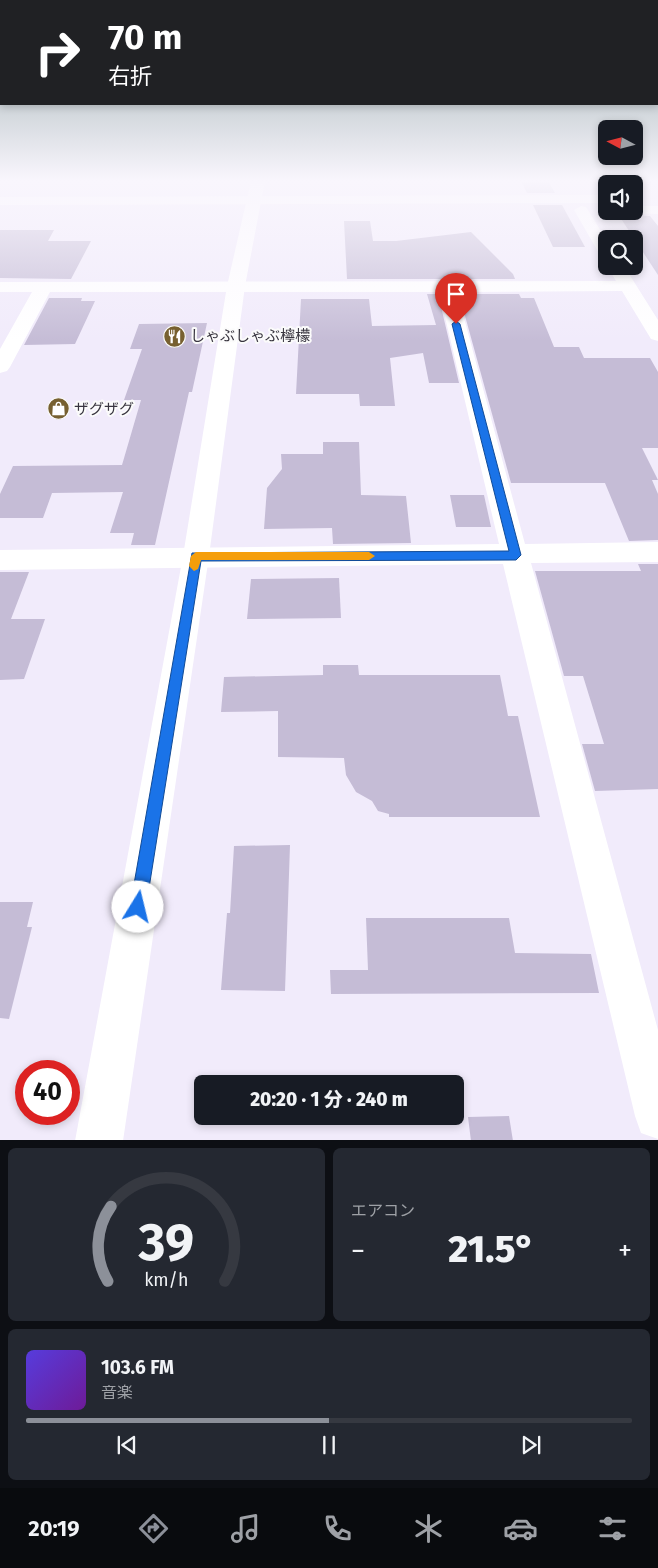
<!DOCTYPE html>
<html lang="ja">
<meta charset="utf-8">
<style>
:root{--surface:#171b24;--page:#242831;--text:#f1f3f6;--muted:#9ea1a6;--line:#363941;--accent:#8c9099}
body{margin:0;font-family:"Fira Sans","Noto Sans JP",sans-serif;background:var(--page);color:var(--text);height:100vh;display:flex;flex-direction:column;font-size:19px;white-space:nowrap}
*{box-sizing:border-box;margin:0}
p{font-size:16px;color:var(--muted)}
.icon{flex:none;width:28px;height:28px;fill:none;stroke:currentColor;stroke-width:2;stroke-linecap:round;stroke-linejoin:round}
.map{position:relative;height:1140px;overflow:hidden}
.details{display:flex;flex-direction:column;gap:8px;padding:8px;background:#0d0f14;flex:1}
.details>*{flex:none}
.guide{position:absolute;left:0px;top:0px;width:659px;height:105px;box-shadow:0 2px 8px #0003;background:#202124;color:#fff;overflow:hidden}
.needle{width:32px;rotate:277deg}
.buttons{position:absolute;left:598px;top:120px;display:grid;gap:10px}
.buttons a{display:grid;place-items:center;width:45px;height:45px;border-radius:8px;background:var(--surface);box-shadow:0 2px 8px #0003;font-size:25px}
.speed{position:absolute;left:15px;top:1060px;display:flex;gap:10px;font-size:25px;font-weight:700;text-align:center}
.speed>*{display:grid;place-content:center;width:65px;height:65px;border-radius:50%;background:var(--surface);box-shadow:0 2px 8px #0003;line-height:1}
.speed .limit{border:8px solid #d22;background:#fff;color:#111}
.pin{position:absolute;display:grid;place-items:center;width:42px;height:42px;color:#fff;margin:-51px -21px;border-radius:50% 50% 50% 0;rotate:-45deg;box-shadow:0 0 5px #0007}
.pin .icon{rotate:45deg}
.me{position:absolute;width:55px;margin:-28px;rotate:9deg;stroke-linejoin:round;filter:drop-shadow(0 0 4px #0008)}
.turn{display:flex;align-items:center;gap:18px;height:105px;padding:0 25px;font-size:22px}
.turn .icon{width:65px;height:65px;stroke-width:2.5}
.turn b{display:block;font-size:35px;line-height:42px}
.big{font-size:38px;font-weight:800;line-height:1.1}
.details .widget{flex:1;display:flex;flex-direction:column;justify-content:center;gap:8px;min-width:0;padding:0 18px;border-radius:8px;background:var(--page)}
.details .dial{align-items:center;gap:0}
.dial svg{height:130px;overflow:visible;fill:none;stroke:var(--line);stroke-width:7;stroke-linecap:round;text-anchor:middle}
.dial text{fill:var(--text);stroke:none}
.song{display:flex;align-items:center;gap:15px}
.cover{width:60px;height:60px;border-radius:8px;background:linear-gradient(135deg,hsl(250 70% 55%),hsl(280 70% 35%))}
.played{height:5px;border-radius:2px;background:linear-gradient(90deg,var(--accent) 50%,var(--line) 50%)}
.keys{display:flex;justify-content:space-around;direction:ltr}
.heat{display:flex;justify-content:space-between;align-items:center;font-size:28px;direction:ltr}
.details .tiles{flex:1;display:grid;gap:8px;grid-template-columns:1fr 1fr}
.widget:last-child{grid-column:span 2}
.trip{position:absolute;left:194px;top:1075px;width:270px;height:50px;border-radius:8px;background:var(--surface);box-shadow:0 2px 8px #0003;font-weight:800;line-height:50px;text-align:center}
.dock{display:flex;height:80px;justify-content:space-around;align-items:center;background:#090b0e;color:var(--muted)}
.dock .icon{width:35px;height:35px}
.dock .selected{color:var(--accent)}
.dock b{font-size:22px;color:var(--text)}
.map>svg:first-child{display:block}
</style>
<div class="map">
<svg width="658" height="1141" viewBox="0 0 658 1141">
<rect width="100%" height="100%" fill="#f1ebfb"/>
<!-- building -->
<g fill="#c5bcd6">
<path d="M521,181H548L555,193H527Z"/>
<path d="M593,181H624L626,184H606V193H602Z"/>
<path d="M533,205H562L585,247H553Z"/>
<path d="M616,211H625L629,215L650,216L658,226V275Z"/>
<path d="M344,221H370L373,241H396L471,232L513,274L515,279H347Z"/>
<path d="M0,230H54L48,241H91L71,279L0,278Z"/>
<path d="M427,294H438L459,383H429L423,353L390,358L395,406H360L359,394H296L301,299H369L372,326L436,325Z"/>
<path d="M459,294H519L521,298H534L554,347H579L584,358H650L658,372V448H642L658,480H652L658,494V540L629,541L605,483H511Z"/>
<path d="M49,298H82L81,301H95L75,344L24,345Z"/>
<path d="M207,323L192,392H189L155,545H131L134,533H110L123,492L52,493L43,518H0V494L13,466L122,465L141,400H124L142,349H130L139,324Z"/>
<path d="M323,442H359L361,495L406,496L411,543L333,544L332,528L264,529L267,488L282,469L281,454H323Z"/>
<path d="M450,495H484L491,527H456Z"/>
<path d="M638,564H658V789L595,791L582,744H604L583,676H564L535,571H641Z"/>
<path d="M0,572H29L11,619H45L24,679L0,680Z"/>
<path d="M339,578L341,618L247,619L251,579Z"/>
<path d="M323,665H358L359,675H500L508,716H518L540,817H389V814L378,811L372,801L356,792L346,775L344,758L278,757V711L221,712L224,677L323,675Z"/>
<path d="M290,845L285,991L221,990L227,913H230L234,846Z"/>
<path d="M0,902H33L27,927H32L9,1019L0,1018Z"/>
<path d="M366,918H509L515,953L591,954L599,993L331,994L330,970H368Z"/>
<path d="M509,1116L513,1141H471L468,1117Z"/>
</g>
<g fill="none" stroke-linecap="round" stroke-linejoin="round">
<!-- minor -->
<g fill="#fff" fill-rule="evenodd">
<path d="M581,206L586,207L606,239V257L600,255L574,210Z"/>
<path d="M607,266H624L658,320V341L651,339L622,291L457,292L525,544L658,542V562L531,563L658,1030V1139L641,1133L635,1116L503,564L0,570V550L499,544L439,292H50L10,367L7,371L0,373V349L32,292H0V282L616,281Z"/>
</g>
<!-- tertiary -->
<path fill="#fff" fill-rule="evenodd" d="M251,181H265L245,286L209,556L123,1141H75L183,556L227,286Z"/>
<!-- trunk -->
<g fill="#fff" fill-rule="evenodd">
<path d="M606,195V203L0,205V197Z"/>
<path d="M634,206H658V214L629,213L627,211H634Z"/>
</g>
</g>
<!-- sky -->
<linearGradient id="sky" x2="0" y2="1"><stop stop-color="#93a6a8"/><stop offset="0.53" stop-color="#f9f6fd"/><stop offset="1" stop-color="#f9f6fd" stop-opacity="0"/></linearGradient>
<rect width="658" height="341" fill="url(#sky)"/>
<!-- route -->
<path fill="#1a73e8" stroke="#114b97" d="M456,321L460,324L521,555L516,560L201,561L146,907L144,913L138,915L132,913L130,907L192,553L509,551L452,324Z"/>
<!-- slow -->
<path fill="#f59e0b" d="M196,552H369L375,556L369,560H201L198,569L194,571L189,566L191,556Z"/>
<!-- icons -->
<defs>
<symbol id="restaurant-disc" viewBox="-11 -11 22 22"><circle r="9.5" fill="#776030" stroke="#fbfbfb"/><path d="M-5-6h1v4h1v-4h1v4h1v-4h1v5L-1.5 .5V6h-2V.5L-5-1ZM5-6V6H3V1.5H1.5Q1.5-4 5-6Z" fill="#fff"/></symbol>
<symbol id="shop-disc" viewBox="-11 -11 22 22"><circle r="9.5" fill="#776030" stroke="#fbfbfb"/><path d="M-5-2.5h2.3a2.7 3.5 0 0 1 5.4 0H5L5.5 6h-11ZM-1.5-2.5h3a1.5 2.3 0 0 0-3 0Z" fill="#fff"/></symbol>
</defs>
<g fill-rule="evenodd">
<use href="#restaurant-disc" x="162" y="324" width="25" height="25"/>
<use href="#shop-disc" x="46" y="396" width="25" height="25"/>
</g>
<g text-anchor="middle" dominant-baseline="central" stroke-width="4" stroke-linejoin="round" paint-order="stroke">
<!-- far-poi labels -->
<g font-size="15" fill="#38353f" stroke="#fbfbfb" text-anchor="start">
<text x="190" y="336">しゃぶしゃぶ檸檬</text>
<text x="74" y="409">ザグザグ</text>
</g>
</g>
</svg>
<div class="buttons">
<a><svg class="needle" viewBox="-14 -14 28 28"><path d="M0-13l5 13h-10z" fill="#e53935"/><path d="M0 13l5-13h-10z" fill="#9ea1a6"/></svg></a>
<a><svg class="icon" aria-label="sound" viewBox="0 0 24 24"><path d="M4 9h4l5-4v14l-5-4H4zM17 9q2 3 0 6"/></svg></a>
<a><svg class="icon" aria-label="search" viewBox="0 0 24 24"><circle cx="10" cy="10" r="6"/><path d="M15 15l6 6"/></svg></a>
</div>
<div class="speed"><div class="limit">40</div></div>
<div class="pin" style="left:456px;top:324px;background:#d93025"><svg class="icon" aria-label="arrive" viewBox="0 0 24 24"><path d="M6 21V4h12l-3 4 3 4H6"/></svg></div>
<svg class="me" style="left:138px;top:907px" viewBox="-20 -20 40 40"><circle r="19" fill="#fff"/><path d="M0-13L10 11 0 6-10 11z" fill="#1a73e8"/></svg>
<div class="trip">20:20 · 1 分 · 240 m</div>
<div class="guide">
<div class="turn"><svg class="icon" aria-label="right" viewBox="0 0 24 24"><path d="M7 20v-9h11M14 6l5 5-5 5"/></svg><div><b>70 m</b>右折</div></div>
</div>
</div>
<section class="details">
<div class="tiles">
<div class="widget dial"><svg viewBox="0 0 100 80">
<path d="M14 69A42 42 0 1 1 86 69"/>
<path d="M14 69A42 42 0 0 1 16 23" stroke="#8c9099"/>
<text x="50" y="56" font-size="32" font-weight="700">39</text>
<text x="50" y="72" font-size="11">km/h</text>
</svg></div>
<div class="widget"><p>エアコン</p>
<div class="heat"><a>−</a><b class="big">21.5°</b><a>+</a></div>
</div>
<div class="widget">
<div class="song"><i class="cover"></i><div><b>103.6 FM</b><p>音楽</p></div></div>
<div class="played"></div>
<div class="keys"><svg class="icon" aria-label="previous" viewBox="0 0 24 24"><path d="M18 5L8 12l10 7zM5 5v14"/></svg><svg class="icon" aria-label="pause" viewBox="0 0 24 24"><path d="M8 5v14M16 5v14"/></svg><svg class="icon" aria-label="next" viewBox="0 0 24 24"><path d="M6 5l10 7-10 7zM19 5v14"/></svg></div>
</div>
</div>
</section>
<nav class="dock">
<b>20:19</b>
<svg class="icon selected" aria-label="directions" viewBox="0 0 24 24"><path d="M12 3l9 9-9 9-9-9zM9 14v-3h6M13 9l2 2-2 2"/></svg>
<svg class="icon" aria-label="music" viewBox="0 0 24 24"><path d="M9 18V5l10-2v13"/><circle cx="6" cy="18" r="3"/><circle cx="16" cy="16" r="3"/></svg>
<svg class="icon" aria-label="phone" viewBox="0 0 24 24"><path d="M5 4h4l2 5-3 2q2 4 5 5l2-3 5 2v4C11 20 4 13 5 4z"/></svg>
<svg class="icon" aria-label="climate" viewBox="0 0 24 24"><path d="M12 3v18M4 7l16 10M4 17L20 7"/></svg>
<svg class="icon" aria-label="car" viewBox="0 0 24 24"><path d="M5 17H2v-5l4-1 3-4h7l3 4 3 1v5h-3M9 17h6M6 11h13"/><circle cx="7" cy="17" r="2"/><circle cx="17" cy="17" r="2"/></svg>
<svg class="icon" aria-label="filters" viewBox="0 0 24 24"><path d="M4 7h16M4 17h16"/><circle cx="9" cy="7" r="2"/><circle cx="15" cy="17" r="2"/></svg>
</nav>
